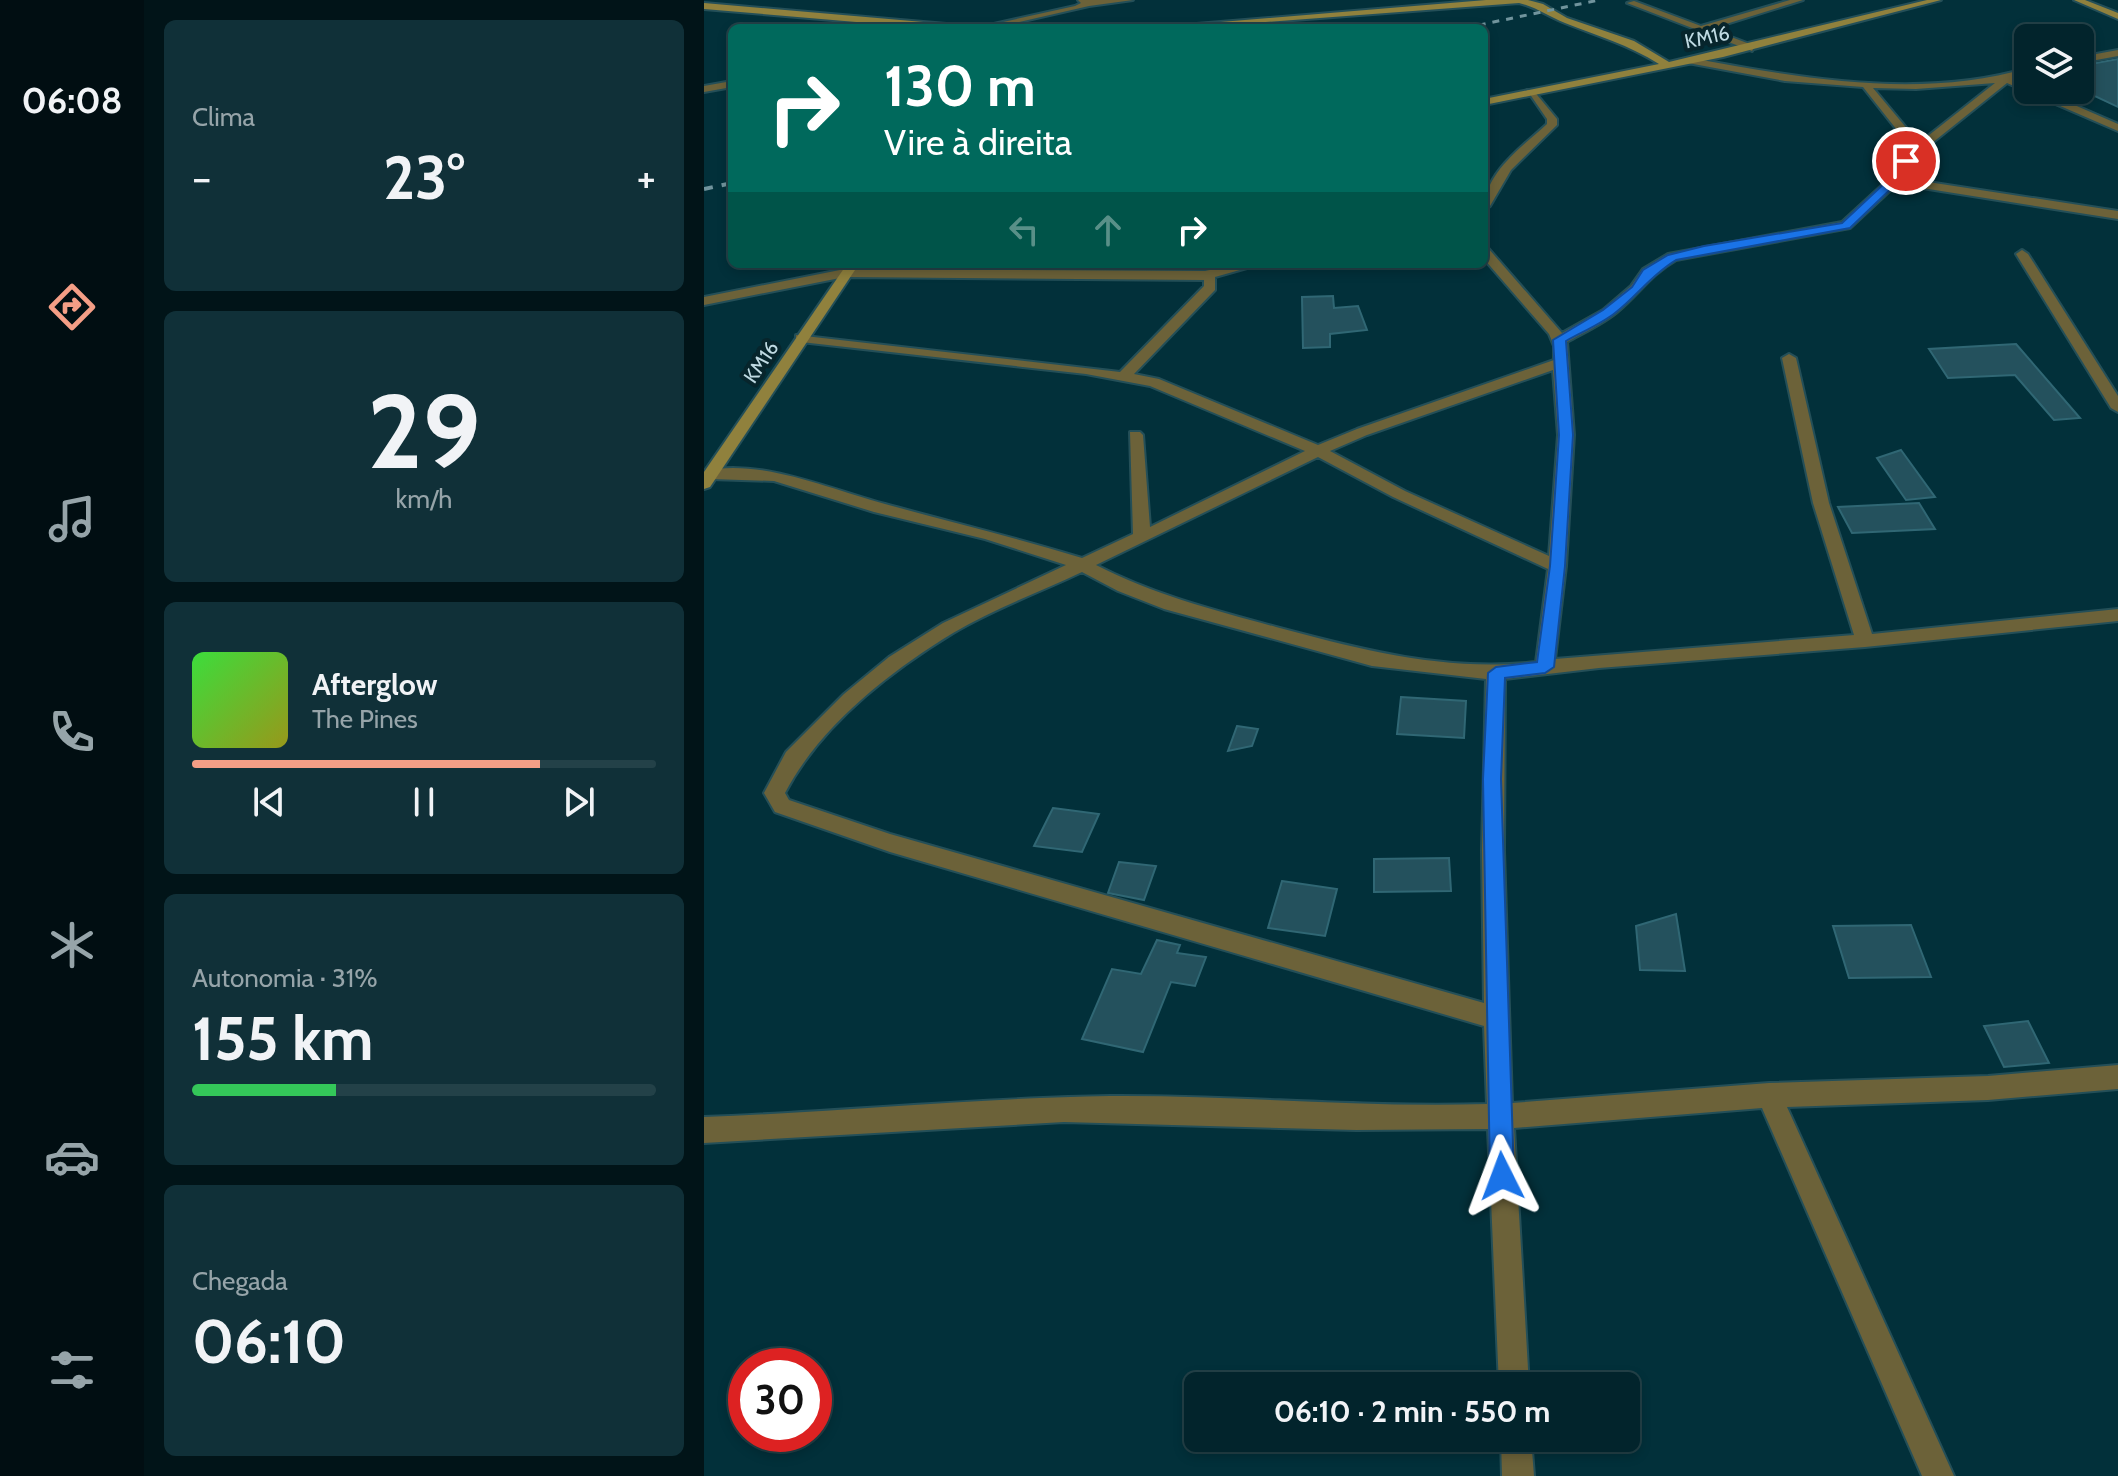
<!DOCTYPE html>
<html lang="pt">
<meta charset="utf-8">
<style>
:root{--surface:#02242c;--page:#103038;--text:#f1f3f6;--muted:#96a4a9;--line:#234148;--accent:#f49e86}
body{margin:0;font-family:Cabin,sans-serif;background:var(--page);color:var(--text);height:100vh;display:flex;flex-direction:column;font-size:30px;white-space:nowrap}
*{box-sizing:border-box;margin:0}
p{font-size:26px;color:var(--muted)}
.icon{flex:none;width:44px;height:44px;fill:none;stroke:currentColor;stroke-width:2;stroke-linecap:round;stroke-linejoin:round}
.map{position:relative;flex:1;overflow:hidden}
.details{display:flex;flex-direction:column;gap:20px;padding:20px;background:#011418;width:560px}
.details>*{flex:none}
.guide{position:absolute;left:24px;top:24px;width:760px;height:244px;border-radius:12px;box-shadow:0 4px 12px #0003,0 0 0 2px var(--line);background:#00695c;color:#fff;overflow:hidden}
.fabs{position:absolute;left:1310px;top:24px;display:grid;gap:16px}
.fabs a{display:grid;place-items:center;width:80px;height:80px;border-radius:12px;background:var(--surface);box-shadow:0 4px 12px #0003,0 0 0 2px var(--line);font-size:40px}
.speed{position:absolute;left:24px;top:1348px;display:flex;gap:16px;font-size:40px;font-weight:700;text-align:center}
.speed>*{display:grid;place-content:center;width:104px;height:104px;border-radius:50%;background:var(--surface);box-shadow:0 4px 12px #0003,0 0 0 2px var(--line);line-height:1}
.speed .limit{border:12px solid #d22;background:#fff;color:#111}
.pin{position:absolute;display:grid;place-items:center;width:68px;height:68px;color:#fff;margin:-34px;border:4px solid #fff;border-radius:50%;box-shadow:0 2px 8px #0007}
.me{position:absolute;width:88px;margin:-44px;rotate:357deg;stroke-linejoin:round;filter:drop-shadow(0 0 6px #0008)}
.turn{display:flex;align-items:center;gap:28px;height:168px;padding:0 24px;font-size:36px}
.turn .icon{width:104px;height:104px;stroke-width:2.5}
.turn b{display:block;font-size:56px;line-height:68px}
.lanes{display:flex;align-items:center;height:76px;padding:0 24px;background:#0003;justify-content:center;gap:40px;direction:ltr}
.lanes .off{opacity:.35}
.big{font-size:60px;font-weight:800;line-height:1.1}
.details .card{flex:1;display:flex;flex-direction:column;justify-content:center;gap:12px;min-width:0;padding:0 28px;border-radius:12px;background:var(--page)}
.details .dial{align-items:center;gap:0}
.dial b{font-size:104px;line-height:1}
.song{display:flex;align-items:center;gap:24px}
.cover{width:96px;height:96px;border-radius:12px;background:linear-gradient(135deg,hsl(120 70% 55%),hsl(60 70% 35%))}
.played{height:8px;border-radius:4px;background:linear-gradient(90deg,var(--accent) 75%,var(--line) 75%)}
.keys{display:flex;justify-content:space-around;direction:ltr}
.heat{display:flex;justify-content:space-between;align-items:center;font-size:44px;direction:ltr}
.charge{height:12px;border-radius:6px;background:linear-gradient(90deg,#34c759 31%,var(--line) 0)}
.trip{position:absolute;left:480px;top:1372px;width:456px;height:80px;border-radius:12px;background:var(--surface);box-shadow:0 4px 12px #0003,0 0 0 2px var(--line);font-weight:800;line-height:80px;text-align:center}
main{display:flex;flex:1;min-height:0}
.menu{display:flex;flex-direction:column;width:144px;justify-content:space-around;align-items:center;background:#010e12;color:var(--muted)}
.menu .icon{width:56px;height:56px}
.menu .active{color:var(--accent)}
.menu b{font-size:36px;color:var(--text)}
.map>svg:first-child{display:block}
</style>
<main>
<nav class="menu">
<b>06:08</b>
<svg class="icon active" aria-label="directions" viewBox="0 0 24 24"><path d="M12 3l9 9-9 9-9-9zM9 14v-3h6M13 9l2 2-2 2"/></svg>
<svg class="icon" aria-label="music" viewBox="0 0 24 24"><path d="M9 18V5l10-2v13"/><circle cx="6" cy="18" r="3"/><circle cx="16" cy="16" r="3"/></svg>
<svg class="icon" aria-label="phone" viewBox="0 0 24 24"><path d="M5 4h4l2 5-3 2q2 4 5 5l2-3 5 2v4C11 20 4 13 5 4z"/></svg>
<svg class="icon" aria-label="climate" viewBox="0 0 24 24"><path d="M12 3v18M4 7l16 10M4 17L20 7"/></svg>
<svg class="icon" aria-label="car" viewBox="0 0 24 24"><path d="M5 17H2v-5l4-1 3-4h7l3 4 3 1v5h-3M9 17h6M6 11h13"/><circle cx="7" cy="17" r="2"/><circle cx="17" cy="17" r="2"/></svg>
<svg class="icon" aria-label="filters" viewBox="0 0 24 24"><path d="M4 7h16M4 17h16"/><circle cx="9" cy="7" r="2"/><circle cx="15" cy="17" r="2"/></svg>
</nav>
<section class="details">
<div class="card"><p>Clima</p>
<div class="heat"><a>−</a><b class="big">23°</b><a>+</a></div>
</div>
<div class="card dial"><b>29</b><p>km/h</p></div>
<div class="card">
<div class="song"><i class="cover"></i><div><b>Afterglow</b><p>The Pines</p></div></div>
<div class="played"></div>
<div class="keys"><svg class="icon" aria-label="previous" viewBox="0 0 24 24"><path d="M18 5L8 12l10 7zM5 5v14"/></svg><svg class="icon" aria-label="pause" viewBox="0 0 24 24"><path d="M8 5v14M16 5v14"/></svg><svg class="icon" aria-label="next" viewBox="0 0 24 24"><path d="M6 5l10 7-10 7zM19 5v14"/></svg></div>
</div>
<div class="card"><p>Autonomia · 31%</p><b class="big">155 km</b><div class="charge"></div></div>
<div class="card"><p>Chegada</p><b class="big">06:10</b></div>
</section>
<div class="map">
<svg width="1414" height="1476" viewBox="0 0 1414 1476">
<rect width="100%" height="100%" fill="#02303a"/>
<!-- building -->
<g fill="#24515d" stroke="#306774" stroke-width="2">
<path d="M1414,59V107L1376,89V66Z"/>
<path d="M629,296L630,308L654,306L663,330L626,334V347L599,348L598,297Z"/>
<path d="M1312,344L1376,418L1350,420L1311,375L1244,378L1225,349Z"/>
<path d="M1197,450L1231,497L1202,500L1173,458Z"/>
<path d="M1215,503L1231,529L1148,533L1134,507Z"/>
<path d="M697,697L762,701L760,738L693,734Z"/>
<path d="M533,726L554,729L548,746L524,751Z"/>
<path d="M349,808L395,814L378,852L330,846Z"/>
<path d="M745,858L747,891L670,892V859Z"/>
<path d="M415,862L452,866L440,900L404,893Z"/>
<path d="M578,881L633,889L621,936L564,928Z"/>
<path d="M972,914L981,971L936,970L932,926Z"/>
<path d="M1207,925L1227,977L1145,978L1129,926Z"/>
<path d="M453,940L476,945L473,953L502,957L491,986L467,982L439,1052L378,1039L408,969L437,974Z"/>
<path d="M1324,1021L1345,1063L1300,1067L1280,1026Z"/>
</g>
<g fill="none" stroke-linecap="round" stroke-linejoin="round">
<defs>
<g id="street">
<path d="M374,0H429L385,6L289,28H272L371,6L377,3Z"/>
<path d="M1086,0H1099L1006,29L1051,46L1048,51L923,3L930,1L997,26Z"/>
<path d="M1414,50V56L1376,63V57Z"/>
<path d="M987,58C1096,78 1216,100 1324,68V74L1311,79L1324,85V90H1336L1414,124V131L1303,83L1218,151L1198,178L1414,211V219L1193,184L1146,228L972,260C946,275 935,294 912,313C897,325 879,333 863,342L870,435L862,566L851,659L1150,635L1109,503L1078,358L1085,354L1092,358L1125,503L1168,634L1414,609V621L1161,647L895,668L801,679L800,851L808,1103L1065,1083L1284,1076L1414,1065V1089L1284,1100L1083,1107L1250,1476H1218L1058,1108L810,1128L825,1386H795L784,1129L652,1130L360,1122L0,1143V1117C136,1112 271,1098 406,1096C532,1095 657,1108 783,1104L780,1026L186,852L71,812L60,793L82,752L140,694L185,657L239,623L362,565L281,539L170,512L70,481L7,479L0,475L1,471C56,458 128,490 181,504C247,522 313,538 378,558L429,534L426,432H436L439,435L446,527L601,451L446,386L382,374L97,342L92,341V335L416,372L500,286V280L141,277L0,305V297L141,269L501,271L534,264H557L511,277V290L430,374L455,379L614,445L653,429L850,360V346L845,334L780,259V247L784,248L858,333L899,310L927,286L939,269L964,254L1138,222L1186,178L1208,149L1159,87L1081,81L984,63ZM1291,83L1215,143L1169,88L1212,89ZM849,370L854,435L845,556L701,491L626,451L663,435ZM614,457L689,497L844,569L832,662C743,672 658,650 572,627C510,610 450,595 392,565ZM378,572L414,591L460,609L668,666L782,679L778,851L780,1003L186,834L85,800L81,793C116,726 185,672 249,633C289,609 336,592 378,572Z"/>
<path d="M28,81V87L0,92V86Z"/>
<path d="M823,90H829L853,119V125L807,170L786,206L780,210C780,173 818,147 843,124V119Z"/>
<path d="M1318,250L1324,254L1414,396V412L1407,408L1312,254Z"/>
<path d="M797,1438H827L830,1476H798Z"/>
</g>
<g id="secondary">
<path d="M782,0H824L839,4L863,18L930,41L965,62L1223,0H1237L1019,57L780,105V99L955,64C925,45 894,36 861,23C845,17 832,7 815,3L483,28H444Z"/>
<path d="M1370,0H1381L1414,13V19Z"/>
<path d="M0,3L254,25L258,28H223L0,9Z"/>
<path d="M143,264H155L6,487L0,489V472Z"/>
</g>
</defs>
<!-- street casing -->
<use href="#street" stroke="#244f58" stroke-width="4"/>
<!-- secondary casing -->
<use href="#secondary" stroke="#244f58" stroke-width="4"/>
<!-- street -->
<use href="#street" fill="#6c6239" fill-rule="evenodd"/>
<!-- secondary -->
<use href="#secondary" fill="#90813d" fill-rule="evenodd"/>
<!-- rail-far1 -->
<path stroke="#71949d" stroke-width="3" stroke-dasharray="7 7" stroke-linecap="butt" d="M761,28L895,0"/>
<!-- rail -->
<path stroke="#71949d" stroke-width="4" stroke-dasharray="9 9" stroke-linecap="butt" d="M0,189L28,183"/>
</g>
<!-- route -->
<path fill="#1a73e8" stroke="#114b97" stroke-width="2" d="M1199,159L1207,161L1194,182L1146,228L972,260C947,275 934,295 911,313C897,324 878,332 862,341L869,435L861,566L850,667L841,673L801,678L797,779L810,1176L807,1185L798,1188L790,1185L786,1176L779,779L784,673L792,667L833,662L846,566L855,435L849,340L899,310L928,287L939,270L964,255L1000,246L1138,223L1186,178Z"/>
<g text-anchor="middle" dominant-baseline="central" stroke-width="8" stroke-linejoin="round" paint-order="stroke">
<!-- far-street labels -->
<g font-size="20" fill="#bfdae2" stroke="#07252c">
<text transform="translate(1003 37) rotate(-12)">KM16</text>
<text transform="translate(57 362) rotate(-56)">KM16</text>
</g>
</g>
</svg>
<div class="fabs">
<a><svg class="icon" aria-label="layers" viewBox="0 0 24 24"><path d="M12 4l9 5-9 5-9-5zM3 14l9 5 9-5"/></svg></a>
</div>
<div class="speed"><div class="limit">30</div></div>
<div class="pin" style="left:1202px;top:161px;background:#d93025"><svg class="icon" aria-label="arrive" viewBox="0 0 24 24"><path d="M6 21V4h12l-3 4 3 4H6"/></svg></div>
<svg class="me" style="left:798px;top:1176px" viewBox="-20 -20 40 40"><path d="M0-17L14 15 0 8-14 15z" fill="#1a73e8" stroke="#fff" stroke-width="4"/></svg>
<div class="trip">06:10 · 2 min · 550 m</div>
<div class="guide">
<div class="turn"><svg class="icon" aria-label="right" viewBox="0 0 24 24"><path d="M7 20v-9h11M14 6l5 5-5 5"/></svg><div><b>130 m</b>Vire à direita</div></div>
<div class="lanes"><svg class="icon off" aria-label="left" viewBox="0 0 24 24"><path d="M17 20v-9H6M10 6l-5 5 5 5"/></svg><svg class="icon off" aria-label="ahead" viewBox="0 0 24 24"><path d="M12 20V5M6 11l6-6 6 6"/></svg><svg class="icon" aria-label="right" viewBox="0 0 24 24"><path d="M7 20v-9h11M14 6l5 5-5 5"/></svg></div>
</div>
</div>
</main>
